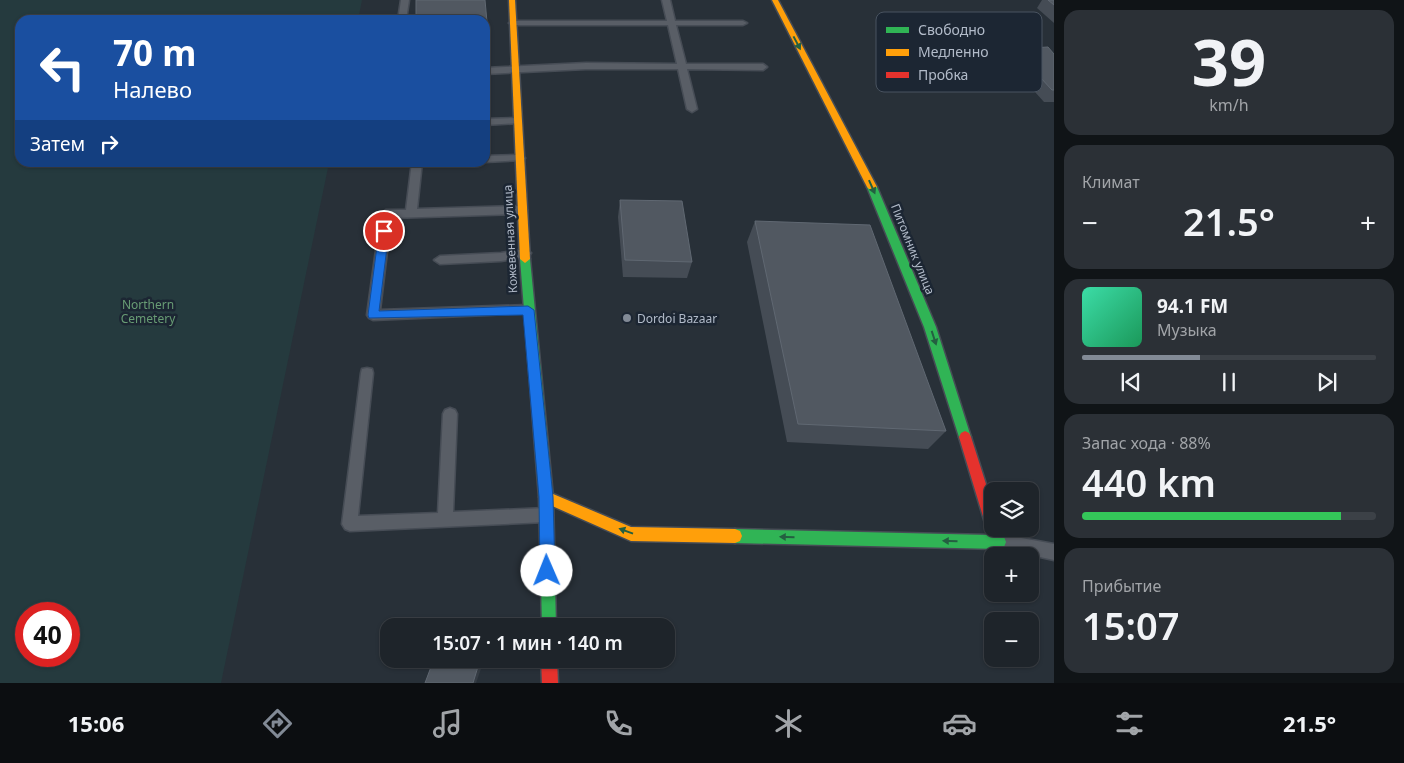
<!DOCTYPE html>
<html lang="ru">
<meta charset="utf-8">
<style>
:root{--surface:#1e242a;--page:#2b3036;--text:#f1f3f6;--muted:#a1a4a8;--line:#3c4147;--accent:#828a96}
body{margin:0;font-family:"Noto Sans",sans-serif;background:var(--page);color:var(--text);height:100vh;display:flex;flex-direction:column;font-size:19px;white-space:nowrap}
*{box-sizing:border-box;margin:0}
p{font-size:16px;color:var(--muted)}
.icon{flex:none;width:28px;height:28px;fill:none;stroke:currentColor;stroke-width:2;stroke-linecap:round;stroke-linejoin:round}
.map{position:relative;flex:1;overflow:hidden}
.sheet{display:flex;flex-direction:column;gap:10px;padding:10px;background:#101417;width:350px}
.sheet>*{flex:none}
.top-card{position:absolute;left:15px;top:15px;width:475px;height:152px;border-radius:15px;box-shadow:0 1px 4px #0004,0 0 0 1px var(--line);background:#1a4fa0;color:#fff;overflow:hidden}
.controls{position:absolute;left:984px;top:482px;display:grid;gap:10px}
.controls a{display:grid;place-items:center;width:55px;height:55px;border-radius:10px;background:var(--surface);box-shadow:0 1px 4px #0004,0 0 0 1px var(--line);font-size:25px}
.speed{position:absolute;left:15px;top:602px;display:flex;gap:10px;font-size:25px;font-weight:700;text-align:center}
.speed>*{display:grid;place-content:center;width:65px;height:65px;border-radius:50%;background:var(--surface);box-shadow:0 1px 4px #0004,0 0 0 1px var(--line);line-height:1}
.speed .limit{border:8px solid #d22;background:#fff;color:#111}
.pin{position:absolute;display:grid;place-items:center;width:42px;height:42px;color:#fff;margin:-21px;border:2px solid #fff;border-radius:50%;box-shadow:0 1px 5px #0007}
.me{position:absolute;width:55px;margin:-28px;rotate:359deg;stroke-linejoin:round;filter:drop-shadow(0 0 4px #0008)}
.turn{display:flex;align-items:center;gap:18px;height:105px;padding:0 15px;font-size:22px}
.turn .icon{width:65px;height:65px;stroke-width:2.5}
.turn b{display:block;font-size:35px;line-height:42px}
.then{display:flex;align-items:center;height:48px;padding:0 15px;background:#0003;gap:10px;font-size:19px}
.big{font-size:38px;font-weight:600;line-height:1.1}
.sheet .widget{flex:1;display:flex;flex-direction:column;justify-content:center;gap:8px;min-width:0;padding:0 18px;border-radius:15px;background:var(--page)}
.sheet .dial{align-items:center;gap:0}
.dial b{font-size:65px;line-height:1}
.song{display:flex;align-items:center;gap:15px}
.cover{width:60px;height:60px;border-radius:8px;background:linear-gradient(135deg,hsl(160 70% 55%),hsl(150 70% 35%))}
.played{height:5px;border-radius:2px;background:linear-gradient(90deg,var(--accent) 40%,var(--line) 40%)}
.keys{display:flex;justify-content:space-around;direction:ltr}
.heat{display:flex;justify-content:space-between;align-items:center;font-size:28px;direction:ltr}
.charge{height:8px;border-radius:4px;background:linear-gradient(90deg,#34c759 88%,var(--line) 0)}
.trip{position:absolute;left:380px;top:618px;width:295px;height:50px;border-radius:15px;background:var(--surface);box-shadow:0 1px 4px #0004,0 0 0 1px var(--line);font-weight:600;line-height:50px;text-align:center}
.menu{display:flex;height:80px;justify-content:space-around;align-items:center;background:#0c0e11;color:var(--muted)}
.menu .icon{width:35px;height:35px}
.menu .on{color:var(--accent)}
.menu b{font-size:22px;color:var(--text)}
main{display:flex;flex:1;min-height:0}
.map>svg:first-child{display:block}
</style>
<main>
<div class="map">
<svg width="1054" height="683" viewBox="0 0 1054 683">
<rect width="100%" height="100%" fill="#283038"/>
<!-- green -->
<path fill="#253a3e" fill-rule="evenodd" d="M0,0H362L358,20H20V162L329,163L221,683H0ZM26,614H69V656H26Z"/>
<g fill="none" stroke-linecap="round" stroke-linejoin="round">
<defs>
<g id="lane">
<path d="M401,0H409L406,20H398Z"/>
<path d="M662,0H670L675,21H743L747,23L743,25H676L686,64H763L767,67L763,70L687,69L697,109L692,112L687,109L678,69H586L485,74V68L586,63L677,64L668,25H513L509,23L513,21H667Z"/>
<path d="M518,118L521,119V123L485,125V119Z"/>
<path d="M520,155L525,158L524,160L485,162V156Z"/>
<path d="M412,162H422L417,209L522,206L527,210L522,214L391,218L380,310L528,305L532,307L534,310L532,313L373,320L369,318L367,315L381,214L386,210H406Z"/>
<path d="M525,249L531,253L529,256L501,261L440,264L434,260L440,256L501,253Z"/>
<path d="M367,368L372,369L373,373L358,516L438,513L443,414L445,410L450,408L455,410L457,414L453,512L546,508L551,510L553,515L551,520L546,522L350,531L345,529L342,524L361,373L362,369Z"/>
<path d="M999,534L1054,544V560L994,547L991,542L994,537Z"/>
</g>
<g id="fast">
<path d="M872,184L877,187L936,327L971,437L969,441L965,443L961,441L959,437L924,327L867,187Z"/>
<path d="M525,255L530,259L553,497L556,626H542L539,497L520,259Z"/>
<path d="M992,523V529H1001L1006,542L1004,547L999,549L735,543L730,541L728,536L730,531L735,529L989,535L987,529L989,524Z"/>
</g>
<g id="slow">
<path d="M509,0H515L530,259L525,263L520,259Z"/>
<path d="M772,0H778L877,187L875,189H869L867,187Z"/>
<path d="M546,491L631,527L735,529L740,531L742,536L740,541L735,543L631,541L541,501L539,497L541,493Z"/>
</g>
<g id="jam">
<path d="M965,431L969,433L971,437L992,503V529H994L992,530L987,528L985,523L959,437L961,433Z"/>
<path d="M541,659H557L558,683H542Z"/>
</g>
</defs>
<!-- lane casing -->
<use href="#lane" stroke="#464c55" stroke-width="3"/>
<!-- fast casing -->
<use href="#fast" stroke="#464c55" stroke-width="3"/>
<!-- slow casing -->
<use href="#slow" stroke="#464c55" stroke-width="3"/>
<!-- jam casing -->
<use href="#jam" stroke="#464c55" stroke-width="3"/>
<!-- lane -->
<use href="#lane" fill="#595e66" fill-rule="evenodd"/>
<!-- fast -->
<use href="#fast" fill="#30b455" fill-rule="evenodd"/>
<!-- slow -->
<use href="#slow" fill="#ff9f0a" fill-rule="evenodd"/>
<!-- jam -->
<use href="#jam" fill="#e5322d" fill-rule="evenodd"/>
</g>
<!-- wall -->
<g fill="#454c55">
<path d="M1042,0H1054V23L1037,8Z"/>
<path d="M485,20L487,22L488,43H485Z"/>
<path d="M1014,49L1054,54V102H1044L1006,60Z"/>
<path d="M620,200L692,262L687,278L623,277L618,217Z"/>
<path d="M755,221L946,431L928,449L787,442L747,242Z"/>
</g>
<!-- shaded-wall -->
<path fill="#353c44" d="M480,660L482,666L476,683H473Z"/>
<!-- building -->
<g fill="#515861" stroke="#606872">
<path d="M416,0H485L487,22H485V20H416Z"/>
<path d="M1048,0H1054V5Z"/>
<path d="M1048,47L1054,54V90H1052L1014,49Z"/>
<path d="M620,200L682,201L692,262L625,260Z"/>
<path d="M755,221L870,225L946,431L798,424Z"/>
<path d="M434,659H475L480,660L473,683H425Z"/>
</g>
<!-- one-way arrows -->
<defs><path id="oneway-solid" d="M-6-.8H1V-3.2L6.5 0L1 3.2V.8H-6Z" transform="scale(1.25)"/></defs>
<g fill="#245f41">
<use href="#oneway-solid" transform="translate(797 43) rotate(62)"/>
<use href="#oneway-solid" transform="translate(872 187) rotate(66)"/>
<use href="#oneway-solid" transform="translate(934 338) rotate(72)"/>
<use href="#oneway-solid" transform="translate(626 531) rotate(-160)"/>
<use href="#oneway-solid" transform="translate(787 537) rotate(-179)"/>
<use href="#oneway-solid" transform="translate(950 541) rotate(-179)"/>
</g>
<!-- route -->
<path fill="#1a73e8" stroke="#114b97" d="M384,227L389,231L379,311L528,306L534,310L553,497L555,571L552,576L547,578L542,576L540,571L539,497L523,315L369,318L368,315L379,231Z"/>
<!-- markers -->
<circle fill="#828a96" stroke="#1c2633" stroke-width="2" cx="627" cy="318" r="5"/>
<g text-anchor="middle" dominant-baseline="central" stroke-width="5" stroke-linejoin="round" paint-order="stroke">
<!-- street labels -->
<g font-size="12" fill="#b2bbc9" stroke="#1c2633">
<text transform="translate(510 239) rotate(-93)">Кожевенная улица</text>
<text transform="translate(913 249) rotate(68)">Питомник улица</text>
</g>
<!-- park labels -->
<g font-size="12" fill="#689c74" stroke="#1c2633">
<text x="148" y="304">Northern<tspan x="148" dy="14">Cemetery</tspan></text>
</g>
<!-- poi labels -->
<g font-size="12" fill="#b2bbc9" stroke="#1c2633" text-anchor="start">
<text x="637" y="318">Dordoi Bazaar</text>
</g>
</g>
<!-- legend -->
<rect x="876" y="12" width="166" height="80" rx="8" fill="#1c2633" stroke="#495360" stroke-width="1"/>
<rect x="886" y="27" width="23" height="6" fill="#30b455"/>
<rect x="886" y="49" width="23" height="7" fill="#ff9f0a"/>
<rect x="886" y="72" width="23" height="6" fill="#e5322d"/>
<g font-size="14" fill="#b2bbc9">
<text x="918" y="35">Свободно</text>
<text x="918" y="57">Медленно</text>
<text x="918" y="80">Пробка</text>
</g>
</svg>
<div class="controls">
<a><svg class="icon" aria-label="layers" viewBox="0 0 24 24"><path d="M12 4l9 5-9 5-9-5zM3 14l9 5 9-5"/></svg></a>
<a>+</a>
<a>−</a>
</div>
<div class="speed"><div class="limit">40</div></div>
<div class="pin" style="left:384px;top:231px;background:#d93025"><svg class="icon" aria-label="arrive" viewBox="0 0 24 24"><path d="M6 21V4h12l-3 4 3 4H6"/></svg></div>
<svg class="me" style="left:547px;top:571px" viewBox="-20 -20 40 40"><circle r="19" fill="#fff"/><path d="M0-13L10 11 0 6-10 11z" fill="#1a73e8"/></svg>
<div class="trip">15:07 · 1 мин · 140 m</div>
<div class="top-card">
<div class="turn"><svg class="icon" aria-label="left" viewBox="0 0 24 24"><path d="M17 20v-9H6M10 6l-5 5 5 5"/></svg><div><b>70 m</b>Налево</div></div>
<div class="then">Затем<svg class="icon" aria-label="right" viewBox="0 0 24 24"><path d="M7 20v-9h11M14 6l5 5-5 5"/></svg></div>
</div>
</div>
<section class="sheet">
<div class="widget dial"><b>39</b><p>km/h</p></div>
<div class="widget"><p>Климат</p>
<div class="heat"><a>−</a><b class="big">21.5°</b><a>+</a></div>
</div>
<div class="widget">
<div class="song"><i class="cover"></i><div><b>94.1 FM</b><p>Музыка</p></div></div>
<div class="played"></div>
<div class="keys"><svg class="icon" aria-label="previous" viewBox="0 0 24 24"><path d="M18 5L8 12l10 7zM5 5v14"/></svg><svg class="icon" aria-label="pause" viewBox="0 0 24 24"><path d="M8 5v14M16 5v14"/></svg><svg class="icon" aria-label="next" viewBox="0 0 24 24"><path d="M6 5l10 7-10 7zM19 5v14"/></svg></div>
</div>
<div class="widget"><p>Запас хода · 88%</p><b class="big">440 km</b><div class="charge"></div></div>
<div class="widget"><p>Прибытие</p><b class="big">15:07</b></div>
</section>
</main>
<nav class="menu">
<b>15:06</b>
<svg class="icon on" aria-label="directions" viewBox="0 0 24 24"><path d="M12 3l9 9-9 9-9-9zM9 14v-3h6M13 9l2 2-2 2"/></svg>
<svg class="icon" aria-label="music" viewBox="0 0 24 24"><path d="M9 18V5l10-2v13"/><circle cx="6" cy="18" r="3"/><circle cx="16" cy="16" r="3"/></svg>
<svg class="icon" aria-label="phone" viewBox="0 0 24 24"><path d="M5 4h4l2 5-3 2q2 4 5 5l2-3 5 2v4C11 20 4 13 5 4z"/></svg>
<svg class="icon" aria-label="climate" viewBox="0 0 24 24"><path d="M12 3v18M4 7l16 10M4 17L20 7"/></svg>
<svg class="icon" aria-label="car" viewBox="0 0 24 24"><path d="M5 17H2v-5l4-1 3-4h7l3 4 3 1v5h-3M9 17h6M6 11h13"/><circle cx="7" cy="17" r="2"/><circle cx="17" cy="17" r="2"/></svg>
<svg class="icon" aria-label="filters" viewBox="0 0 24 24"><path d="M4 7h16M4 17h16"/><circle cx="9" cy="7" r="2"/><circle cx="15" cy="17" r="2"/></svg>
<b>21.5°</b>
</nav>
